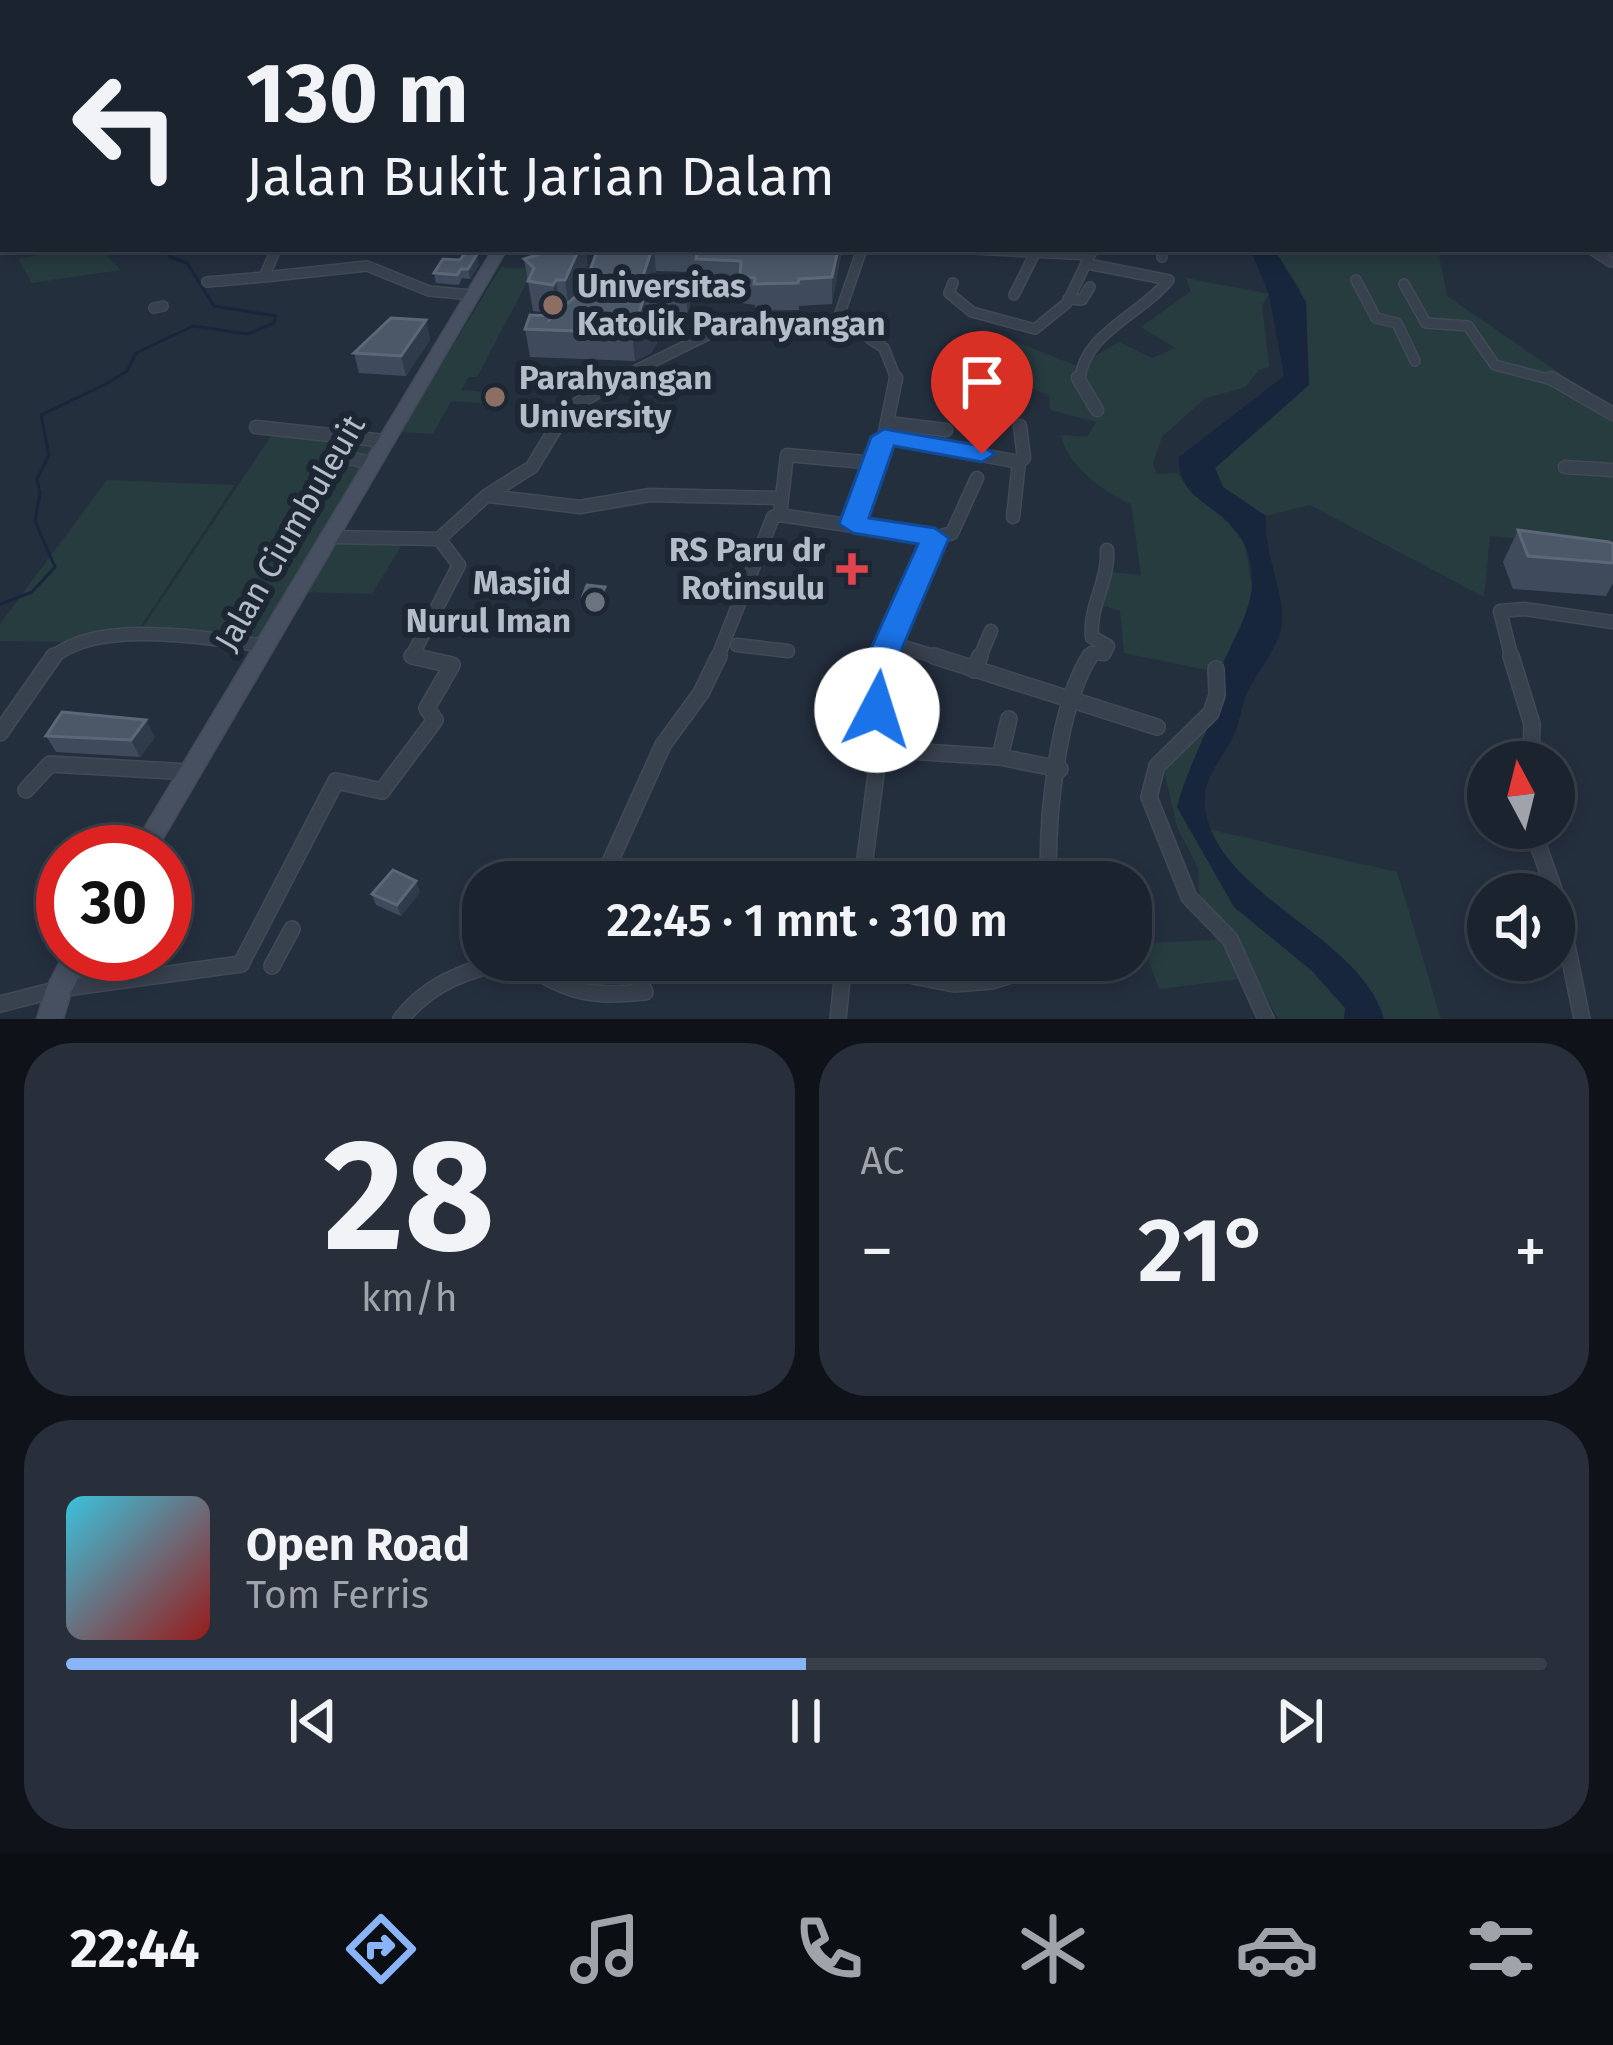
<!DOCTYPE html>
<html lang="id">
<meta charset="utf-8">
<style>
:root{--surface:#1b232e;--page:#282f3a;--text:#f1f3f6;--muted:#a0a4aa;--line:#39404a;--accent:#8ab4f8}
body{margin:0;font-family:"Fira Sans",sans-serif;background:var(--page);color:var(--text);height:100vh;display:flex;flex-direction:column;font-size:45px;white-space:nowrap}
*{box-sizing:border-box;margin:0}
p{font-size:39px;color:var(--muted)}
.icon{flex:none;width:66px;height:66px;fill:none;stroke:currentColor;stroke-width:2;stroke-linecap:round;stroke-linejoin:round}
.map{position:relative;height:1019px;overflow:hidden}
.drawer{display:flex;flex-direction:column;gap:24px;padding:24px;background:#0f1319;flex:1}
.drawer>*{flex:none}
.hud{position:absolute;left:0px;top:0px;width:1614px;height:252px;box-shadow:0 6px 18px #0003,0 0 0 3px var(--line);background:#1b232e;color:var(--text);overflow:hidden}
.needle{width:78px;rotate:353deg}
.controls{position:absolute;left:1467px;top:741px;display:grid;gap:24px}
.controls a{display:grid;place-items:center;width:108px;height:108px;border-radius:50%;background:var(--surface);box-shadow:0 6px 18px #0003,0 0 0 3px var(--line);font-size:60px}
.speed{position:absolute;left:36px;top:825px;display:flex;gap:24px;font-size:60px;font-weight:700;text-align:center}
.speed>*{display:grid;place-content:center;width:156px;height:156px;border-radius:50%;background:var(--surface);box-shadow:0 6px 18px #0003,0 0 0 3px var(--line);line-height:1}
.speed .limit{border:18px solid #d22;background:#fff;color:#111}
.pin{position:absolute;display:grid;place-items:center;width:102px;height:102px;color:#fff;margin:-123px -51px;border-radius:50% 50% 50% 0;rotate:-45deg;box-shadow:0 0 12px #0007}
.pin .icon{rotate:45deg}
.me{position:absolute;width:132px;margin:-66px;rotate:5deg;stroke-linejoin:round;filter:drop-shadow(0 0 9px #0008)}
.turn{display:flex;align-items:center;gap:42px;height:252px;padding:0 48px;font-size:54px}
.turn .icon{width:156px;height:156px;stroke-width:2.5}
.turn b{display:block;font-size:84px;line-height:102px}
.big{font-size:90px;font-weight:600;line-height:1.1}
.drawer .widget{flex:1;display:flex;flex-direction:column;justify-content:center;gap:18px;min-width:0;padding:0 42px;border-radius:48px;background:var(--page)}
.drawer .dial{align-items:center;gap:0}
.dial b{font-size:156px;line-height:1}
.song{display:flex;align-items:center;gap:36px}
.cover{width:144px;height:144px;border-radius:18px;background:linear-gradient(135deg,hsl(190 70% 55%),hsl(0 70% 35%))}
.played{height:12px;border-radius:6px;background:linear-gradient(90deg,var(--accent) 50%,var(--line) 50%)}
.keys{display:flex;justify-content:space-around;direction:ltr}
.heat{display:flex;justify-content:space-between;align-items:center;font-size:66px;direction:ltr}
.drawer .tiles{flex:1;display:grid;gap:24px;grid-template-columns:1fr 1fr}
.widget:last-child{grid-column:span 2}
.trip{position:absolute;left:462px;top:861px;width:690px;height:120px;border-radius:48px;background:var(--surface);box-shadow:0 6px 18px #0003,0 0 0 3px var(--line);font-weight:600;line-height:120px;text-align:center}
.tabs{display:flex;height:192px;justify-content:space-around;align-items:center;background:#0b0e12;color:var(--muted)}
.tabs .icon{width:84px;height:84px}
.tabs .on{color:var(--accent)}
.tabs b{font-size:54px;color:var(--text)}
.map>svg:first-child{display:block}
</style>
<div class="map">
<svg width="1613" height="1019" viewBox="0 0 1613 1019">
<rect width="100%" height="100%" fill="#242f3e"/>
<!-- green -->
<g fill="#263c3f">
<path d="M69,249H107V256L121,270L32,283L18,259Z"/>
<path d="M1274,249H1438L1447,296L1613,410V548L1490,536L1484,597L1310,505L1266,516L1223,487L1215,468L1308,385L1300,289Z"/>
<path d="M501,267L534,269L477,377H469L461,390L510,394L505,405L451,401L433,434L400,432Z"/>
<path d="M1186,278L1269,294L1262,305L1269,367L1259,370L1245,387L1204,399L1162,437L1153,464L1157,474L1178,473L1191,493L1224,517L1245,544L1253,593L1242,632L1223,661L1219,699L1187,829L1212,830L1397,872L1441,1019H1278L1256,977L1159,989L1142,943L1216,940L1200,915L1198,868L1177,827L1162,761C1196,729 1213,719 1207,670L1124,653L1120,611L1096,603L1104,571L1141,575L1131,504C1104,493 1066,464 1061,435L1087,437L1096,422L1050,410L1049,395L985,371L963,345L984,329L1077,366L1119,342L1152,358L1175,348L1141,327L1191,291Z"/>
<path d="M271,436L381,443L326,539L403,543L372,594L292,592L264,642L139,633Z"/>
<path d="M107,480L235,485L137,632L66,642L0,641V624Z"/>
</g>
<!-- water -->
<path fill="#17263c" d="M1250,249H1274L1306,302L1309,385L1215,468L1223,487L1266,516C1262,554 1290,601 1280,633C1272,657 1255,674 1245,697C1241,708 1240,721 1235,732C1225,758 1201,776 1205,807C1215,895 1362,936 1384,1019H1344L1345,1008L1312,971L1234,907L1177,807C1187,768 1209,731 1220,694C1223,682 1220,669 1226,657C1243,620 1265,586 1243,542C1226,507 1176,500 1179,457L1284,376L1269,294Z"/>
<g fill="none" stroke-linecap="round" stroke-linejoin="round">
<!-- stream -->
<path stroke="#17263c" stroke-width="3" d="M0,604L32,592L55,567L35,521L40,493L37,479L49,455L41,415L106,384L127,371L136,353L193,326L248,334L274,323L276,316L214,306L187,263L170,257L165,249"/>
<!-- river -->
<path stroke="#17263c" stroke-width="21" d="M1304,0L1315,3"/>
<defs>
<g id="minor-far3">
<path d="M790,0L802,3"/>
<path d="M1092,0L1124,2"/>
<path d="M1551,0L1558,3"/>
<path d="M1600,0L1613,3"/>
<path d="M147,3L153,0"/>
<path d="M346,3H355"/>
<path d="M965,3L970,0"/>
<path d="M1457,3L1481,0"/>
<path d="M0,78L1,88"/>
</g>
<g id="minor-far2">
<path d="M974,249L1090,255"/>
<path d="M1161,249L1162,257"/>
<path d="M1591,249L1611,262"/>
<path d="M264,277L367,266L429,291L472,295"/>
<path d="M1356,280L1376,318L1397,323L1415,361"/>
<path d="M207,282L264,277L276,249"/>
<path d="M953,283L949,293L972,312L1035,329L1067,303L1093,249"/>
<path d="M1404,284L1426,323L1468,326L1495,365L1556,381"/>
<path d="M1014,295L1035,253"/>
<path d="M1068,299L1082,300L1090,287"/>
<path d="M154,308L163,306"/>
<path d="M837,322L862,249"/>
<path d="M614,381L738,320L814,319L857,330L884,348L897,381"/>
<path d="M1080,381C1082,334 1142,314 1169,280L1088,264"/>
</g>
<g id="minor-far1">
<path d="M1078,378L1097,410"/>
<path d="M1551,378L1613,414"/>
<path d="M888,423L946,430"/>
<path d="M256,427L385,441"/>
<path d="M884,437L1019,462L1024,458L1020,426"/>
<path d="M355,439L343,457L372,463"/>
<path d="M1565,467L1613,470"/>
<path d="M489,496L580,507L650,495L780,498"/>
<path d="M780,515L935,538L882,659"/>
<path d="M1013,517L1019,462"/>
<path d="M853,524L884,437L896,378"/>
<path d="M330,537L439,539L486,496L532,467L566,411L620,378"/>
<path d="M935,538L952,533L977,478"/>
<path d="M886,642L944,659"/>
<path d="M737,645L788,651"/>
<path d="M51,659C97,617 209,639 266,646"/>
<path d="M425,659L412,656L459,565L439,539"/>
<path d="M717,659L773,517L780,515L787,455L875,463"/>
<path d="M979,659L991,631"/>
<path d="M1088,659L1092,653L1104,654L1108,646L1092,637C1089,605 1109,582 1107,550"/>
<path d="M1512,659L1500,611L1524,609L1613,622"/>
</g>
<g id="minor">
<path d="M934,656L1157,727"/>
<path d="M1511,656L1532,724L1531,762"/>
<path d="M1216,669L1217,695L1211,713L1157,766L1149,797L1189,897L1230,939L1266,1019"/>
<path d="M974,670L980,656"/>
<path d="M0,733L54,656"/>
<path d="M877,749L1000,757L1060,769"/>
<path d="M1000,757L1009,719"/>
<path d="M26,790L50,764L190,772"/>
<path d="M1532,828L1558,901L1582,1019"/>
<path d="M601,882L663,745L701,693L719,656"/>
<path d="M862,882L878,758L870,686L883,656"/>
<path d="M1049,882C1046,821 1057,708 1090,656"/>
<path d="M843,962L954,984L992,981L1059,960"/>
<path d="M272,966L292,929"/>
<path d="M0,1004L59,989L241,964L336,781L382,791L435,720L427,708L452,665L412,656"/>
<path d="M401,1019C431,981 471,968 517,960C569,991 584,998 645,992L627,960"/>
<path d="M838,1019L844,960"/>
</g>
<g id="tertiary">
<path d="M459,0H467L464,3H456Z"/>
<path d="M3,114V120L0,121V115Z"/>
</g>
<g id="secondary">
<path d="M638,0H648L646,3H636Z"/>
<path d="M493,249H507L155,852H130Z"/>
<path d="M64,954H91L71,992L63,1019H37L46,989Z"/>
</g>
</defs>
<!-- minor-far3 casing -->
<use href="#minor-far3" stroke="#414a57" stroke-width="9"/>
<!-- minor-far2 casing -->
<use href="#minor-far2" stroke="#414a57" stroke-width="12"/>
<!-- minor-far1 casing -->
<use href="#minor-far1" stroke="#414a57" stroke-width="15"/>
<!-- minor casing -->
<use href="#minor" stroke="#414a57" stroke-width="18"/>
<!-- tertiary casing -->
<use href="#tertiary" stroke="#414a57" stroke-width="3"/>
<!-- secondary casing -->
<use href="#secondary" stroke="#414a57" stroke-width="3"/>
<!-- minor-far3 -->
<use href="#minor-far3" stroke="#38414e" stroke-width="8"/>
<!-- minor-far2 -->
<use href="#minor-far2" stroke="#38414e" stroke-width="9"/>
<!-- minor-far1 -->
<use href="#minor-far1" stroke="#38414e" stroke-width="12"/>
<!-- minor -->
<use href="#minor" stroke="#38414e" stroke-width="15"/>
<!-- tertiary -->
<use href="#tertiary" fill="#38414e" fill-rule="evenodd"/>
<!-- secondary -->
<use href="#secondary" fill="#465061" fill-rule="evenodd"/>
</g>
<!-- wall -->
<g fill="#3f4b5c">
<path d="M598,249H842L832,304L799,306V310L755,311V305L741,303L740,288L697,286V279H690V272L656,271L653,279L688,280L690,307L688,319L655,321L657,343L651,353L635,361L530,357L525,329L556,314L533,311L524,259L588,264L574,297L586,287L585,283Z"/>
<path d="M479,264L470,279L462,278L459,285L436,283L434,273Z"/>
<path d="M426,320L430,340L406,376L359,373L354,353Z"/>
<path d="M1518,530L1613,544V583L1606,596L1513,589L1503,562Z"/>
<path d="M605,587L606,598L601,610L585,607L583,596Z"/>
<path d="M46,736L155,737L140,757L56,752Z"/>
<path d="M420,892L401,916L376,905L372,894Z"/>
</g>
<!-- shaded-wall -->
<g fill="#2f3b4b">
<path d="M579,249H586L588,264L569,309L565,280Z"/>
<path d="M652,249H654L656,271L649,294H645L648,322L654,316L657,343L651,353L635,361L632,333L642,279Z"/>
<path d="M838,249H842L841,257L832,304V277Z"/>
<path d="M477,254L479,264L470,279L468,269Z"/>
<path d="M556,280L560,309L558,314L553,285Z"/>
<path d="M688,280L690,307L688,319L686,292Z"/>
<path d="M426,320L430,340L406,376L401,356Z"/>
<path d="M605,587L606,598L601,610L599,599Z"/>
<path d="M146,720L155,737L140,757L131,740Z"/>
<path d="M416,881L420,892L401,916L397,905Z"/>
</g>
<!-- building -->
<g fill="#4b5868" stroke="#5c6777" stroke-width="3">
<path d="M543,249H579L565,280H556L553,285L528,281L534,268L524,259L540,254Z"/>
<path d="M598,249H652L642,279L688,280L686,292L645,294L638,316H654L648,325L632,333L525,329L530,315L551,316L550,319L591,283H585Z"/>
<path d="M689,249H838L832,277L799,279L798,283L754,284L755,278L740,276L741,261L696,259L697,253L688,252Z"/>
<path d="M465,253L477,254L468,269H461L457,275L434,273L443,259L460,260Z"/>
<path d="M391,318L426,320L401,356L354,353Z"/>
<path d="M1518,530L1609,542L1613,544V563L1528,556Z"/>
<path d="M587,585L605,587L599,599L583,596Z"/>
<path d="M62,712L146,720L131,740L46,736Z"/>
<path d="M393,870L416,881L397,905L372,894Z"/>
</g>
<!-- route -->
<path fill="#1a73e8" stroke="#114b97" stroke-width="3" d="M884,429L982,446L995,454L982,462L894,446L869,518L935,528L949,538L886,686L893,710L888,718L877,722L865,718L854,686L918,544L853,533L839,524L871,437Z"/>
<!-- markers -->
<g fill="#8d6e63" stroke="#1d2633" stroke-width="4.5">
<circle cx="553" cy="305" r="12"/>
<circle cx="495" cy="397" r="12"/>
</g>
<path fill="#e0444e" stroke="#1d2633" stroke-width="4.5" d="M846 551h12v12h12v12h-12v12h-12v-12h-12v-12h12z"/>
<circle fill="#6b7280" stroke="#1d2633" stroke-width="4.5" cx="595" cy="602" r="12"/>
<g text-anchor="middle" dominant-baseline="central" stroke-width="12" stroke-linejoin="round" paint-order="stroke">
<!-- poi labels -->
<g font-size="33" font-weight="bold" fill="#b4bcc9" stroke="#1d2633" text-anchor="start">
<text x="577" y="286">Universitas<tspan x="577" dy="38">Katolik Parahyangan</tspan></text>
<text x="519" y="378">Parahyangan<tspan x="519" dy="38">University</tspan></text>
<text x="825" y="550" text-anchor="end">RS Paru dr<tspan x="825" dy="38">Rotinsulu</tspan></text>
<text x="571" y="583" text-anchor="end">Masjid<tspan x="571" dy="38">Nurul Iman</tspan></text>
</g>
<!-- street labels -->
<g font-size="33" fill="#b4bcc9" stroke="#1d2633">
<text transform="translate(290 533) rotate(-60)">Jalan Ciumbuleuit</text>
</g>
</g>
</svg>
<div class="controls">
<a><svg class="needle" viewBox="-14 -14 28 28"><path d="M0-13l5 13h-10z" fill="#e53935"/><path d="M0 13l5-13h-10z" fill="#a0a4aa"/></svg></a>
<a><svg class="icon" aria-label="sound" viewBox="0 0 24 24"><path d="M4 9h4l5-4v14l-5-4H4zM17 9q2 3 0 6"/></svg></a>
</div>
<div class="speed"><div class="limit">30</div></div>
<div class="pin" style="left:982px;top:454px;background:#d93025"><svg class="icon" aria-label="arrive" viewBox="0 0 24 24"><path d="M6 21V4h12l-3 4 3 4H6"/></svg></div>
<svg class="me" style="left:877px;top:710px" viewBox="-20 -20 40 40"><circle r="19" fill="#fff"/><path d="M0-13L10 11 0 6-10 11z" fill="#1a73e8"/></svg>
<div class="trip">22:45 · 1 mnt · 310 m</div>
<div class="hud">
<div class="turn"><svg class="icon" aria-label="left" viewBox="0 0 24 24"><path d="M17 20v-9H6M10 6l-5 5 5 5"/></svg><div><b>130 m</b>Jalan Bukit Jarian Dalam</div></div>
</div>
</div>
<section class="drawer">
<div class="tiles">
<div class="widget dial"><b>28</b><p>km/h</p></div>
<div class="widget"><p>AC</p>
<div class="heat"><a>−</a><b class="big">21°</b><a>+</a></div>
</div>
<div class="widget">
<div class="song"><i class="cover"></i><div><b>Open Road</b><p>Tom Ferris</p></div></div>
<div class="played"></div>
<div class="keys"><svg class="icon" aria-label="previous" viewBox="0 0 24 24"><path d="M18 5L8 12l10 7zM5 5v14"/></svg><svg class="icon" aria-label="pause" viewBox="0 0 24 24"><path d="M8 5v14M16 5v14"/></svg><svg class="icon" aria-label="next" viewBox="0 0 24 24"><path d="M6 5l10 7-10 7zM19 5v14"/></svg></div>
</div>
</div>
</section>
<nav class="tabs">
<b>22:44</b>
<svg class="icon on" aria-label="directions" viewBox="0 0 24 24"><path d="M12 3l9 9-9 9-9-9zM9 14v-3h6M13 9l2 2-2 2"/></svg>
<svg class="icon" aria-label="music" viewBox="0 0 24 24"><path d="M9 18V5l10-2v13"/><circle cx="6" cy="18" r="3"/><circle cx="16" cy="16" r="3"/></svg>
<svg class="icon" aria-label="phone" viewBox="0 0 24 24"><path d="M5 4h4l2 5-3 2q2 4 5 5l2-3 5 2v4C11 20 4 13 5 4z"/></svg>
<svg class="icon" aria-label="climate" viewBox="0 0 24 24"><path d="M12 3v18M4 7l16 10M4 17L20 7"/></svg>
<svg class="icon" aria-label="car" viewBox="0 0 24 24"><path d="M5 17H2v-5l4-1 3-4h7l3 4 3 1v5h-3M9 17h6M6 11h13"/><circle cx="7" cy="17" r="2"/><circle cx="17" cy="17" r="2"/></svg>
<svg class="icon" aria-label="filters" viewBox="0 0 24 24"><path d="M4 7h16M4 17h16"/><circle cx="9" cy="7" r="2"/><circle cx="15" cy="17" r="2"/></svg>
</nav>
